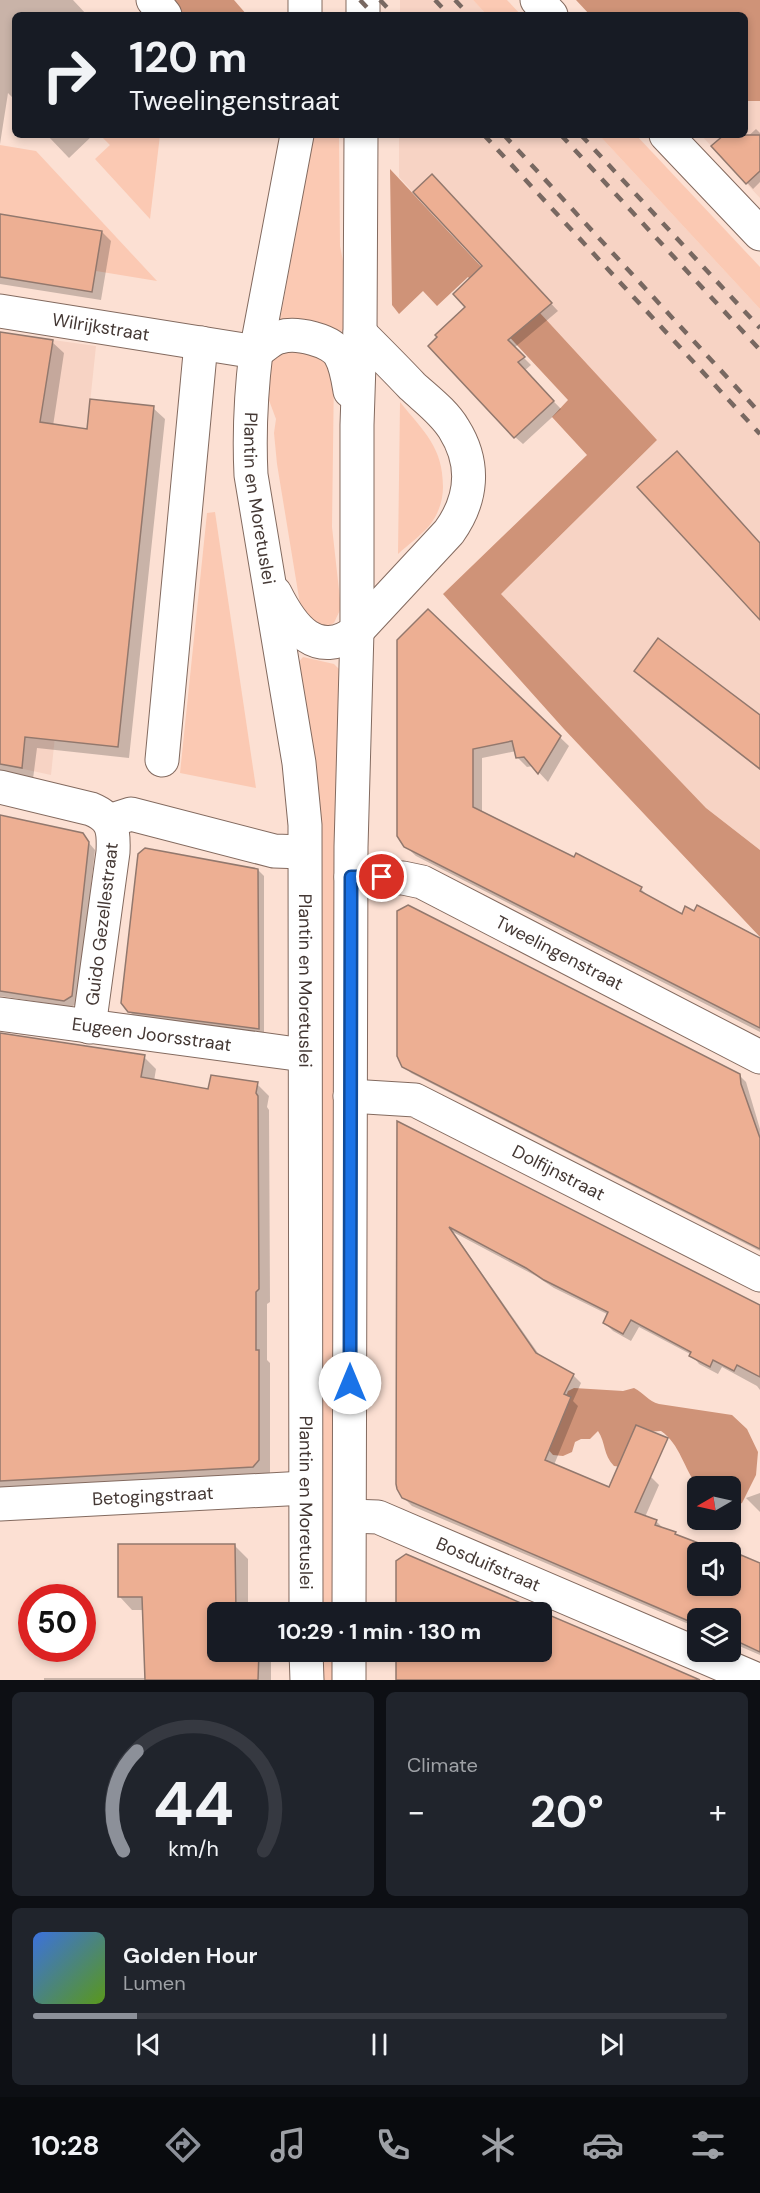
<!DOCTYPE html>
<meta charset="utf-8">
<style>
:root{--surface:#171b24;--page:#20242c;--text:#f1f3f6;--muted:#9ea1a6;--line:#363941;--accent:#8c9099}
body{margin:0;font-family:"DM Sans",sans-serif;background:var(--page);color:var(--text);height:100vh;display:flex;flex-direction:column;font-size:22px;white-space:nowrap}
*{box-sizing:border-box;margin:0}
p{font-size:20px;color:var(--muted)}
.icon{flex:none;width:33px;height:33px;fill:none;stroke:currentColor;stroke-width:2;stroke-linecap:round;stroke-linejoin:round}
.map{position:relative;height:1680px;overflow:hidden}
.side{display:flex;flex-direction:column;gap:12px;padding:12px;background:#0d0f14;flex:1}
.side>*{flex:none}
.top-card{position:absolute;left:12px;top:12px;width:736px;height:126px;border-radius:9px;box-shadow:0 3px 9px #0003;background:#171b24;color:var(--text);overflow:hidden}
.needle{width:39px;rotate:261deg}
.controls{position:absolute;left:687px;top:1476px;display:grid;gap:12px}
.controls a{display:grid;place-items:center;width:54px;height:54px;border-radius:9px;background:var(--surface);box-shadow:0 3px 9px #0003;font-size:30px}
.speed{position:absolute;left:18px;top:1584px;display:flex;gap:12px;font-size:30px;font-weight:700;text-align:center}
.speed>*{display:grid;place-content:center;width:78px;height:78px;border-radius:50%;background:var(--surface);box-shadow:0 3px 9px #0003;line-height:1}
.speed .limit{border:9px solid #d22;background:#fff;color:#111}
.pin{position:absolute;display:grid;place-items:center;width:51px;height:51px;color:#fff;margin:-26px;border:3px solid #fff;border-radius:50%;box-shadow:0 2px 6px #0007}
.me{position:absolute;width:66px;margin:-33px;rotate:0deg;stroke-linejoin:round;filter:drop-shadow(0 0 4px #0008)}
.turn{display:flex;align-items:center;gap:21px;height:126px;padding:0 18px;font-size:27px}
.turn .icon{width:78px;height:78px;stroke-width:2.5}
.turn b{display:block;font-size:42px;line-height:51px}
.big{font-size:45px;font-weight:700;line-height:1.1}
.side .tile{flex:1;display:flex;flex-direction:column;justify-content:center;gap:9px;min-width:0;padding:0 21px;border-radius:9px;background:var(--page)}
.side .dial{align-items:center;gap:0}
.dial svg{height:156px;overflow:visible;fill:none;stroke:var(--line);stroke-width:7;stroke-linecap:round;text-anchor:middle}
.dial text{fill:var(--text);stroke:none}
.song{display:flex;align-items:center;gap:18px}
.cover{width:72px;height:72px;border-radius:9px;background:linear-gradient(135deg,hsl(220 70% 55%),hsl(90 70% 35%))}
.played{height:6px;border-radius:3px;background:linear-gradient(90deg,var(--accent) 15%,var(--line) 15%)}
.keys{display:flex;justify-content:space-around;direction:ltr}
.heat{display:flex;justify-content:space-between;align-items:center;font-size:33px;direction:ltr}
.side .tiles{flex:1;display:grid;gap:12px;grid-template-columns:1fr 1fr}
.tile:last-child{grid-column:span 2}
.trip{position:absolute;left:207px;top:1602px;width:345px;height:60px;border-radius:9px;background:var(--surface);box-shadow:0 3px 9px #0003;font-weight:700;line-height:60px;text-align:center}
.dock{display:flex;height:96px;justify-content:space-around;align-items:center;background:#090b0e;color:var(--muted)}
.dock .icon{width:42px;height:42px}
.dock .on{color:var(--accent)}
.dock b{font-size:27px;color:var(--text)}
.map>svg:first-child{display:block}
</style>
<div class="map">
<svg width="760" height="1680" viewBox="0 0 760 1680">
<rect width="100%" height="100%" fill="#fce0d3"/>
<!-- built -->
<g fill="#f7d3c4">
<path d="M400,0H473L487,15H400Z"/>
<path d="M746,101H760V198L701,135H746Z"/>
<path d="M399,135H599L760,309V850L706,808L501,594L657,440L532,320L399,177Z"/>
<path d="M53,340L96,346L51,775L0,764L39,434Z"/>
</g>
<!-- green -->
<g fill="#fbc9b3">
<path d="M473,0H507L521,15H487Z"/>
<path d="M100,135H160L150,219L95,159L110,145Z"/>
<path d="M314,135H339L340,246L345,271L346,324L343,330L339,332L280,320Z"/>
<path d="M599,135H636L760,267V309Z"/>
<path d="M0,145L36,151L157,281L96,271L102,231L0,214Z"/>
<path d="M313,347L334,372L332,527L340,599V610L334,623L326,627L313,626L300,604L277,464L274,433L276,419L267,395L270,361L277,352Z"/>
<path d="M400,402C424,432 443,447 443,487C443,501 438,515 429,526C420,536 408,545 398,554Z"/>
<path d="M215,512L256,788L180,773L207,513Z"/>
<path d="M303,657L334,664L339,669L337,1612H317L298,663Z"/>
<path d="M316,1652H337V1680H321Z"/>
</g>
<!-- forest -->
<g fill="#cf9378">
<path d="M164,0H234L247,15H176Z"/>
<path d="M576,0H760V101H746V15H590Z"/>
<path d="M390,169L531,320L540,313L657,440L501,594L706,808L760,850V937L564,729L443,594L587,455L552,417L568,400L486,312L494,304L468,277L437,306L423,291L399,314L392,305Z"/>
<path d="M574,1388L623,1391L634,1388C644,1393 648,1401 659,1404L732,1415L747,1429L758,1452L756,1475L742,1503L731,1508L730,1486L698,1487C684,1469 680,1444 661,1431L645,1432L621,1467L614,1466C603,1455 606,1443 598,1431L590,1439H581L575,1442L572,1452L563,1456L553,1455L546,1447L568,1391Z"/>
</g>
<!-- shadow -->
<g fill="#0003">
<path d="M0,0H73L87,15H15V100L8,93L0,144Z"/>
<path d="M756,129L760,133V182L753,189L713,146L726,135H737L743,141Z"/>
<path d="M47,135H93L69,158Z"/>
<path d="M439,183L558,311L514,348L531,365L524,371L561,409L523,444L515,437L467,307L484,266Z"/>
<path d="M0,216L102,232L111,241L101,300L0,284Z"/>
<path d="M0,333L52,342L64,353L53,426L89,431L153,408L165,419L129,758L37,748L33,779L0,772Z"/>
<path d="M428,611L569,746L548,782L533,766L527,767L518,758L516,751L482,758V813L641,889L651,899L683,916L760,941V1032L416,856L405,846Z"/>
<path d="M636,671L760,717V770L649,684Z"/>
<path d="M0,817L82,835L95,850L78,1003L71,1007L0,996Z"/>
<path d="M258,870L264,876V1034L135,1017L129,1011Z"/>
<path d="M0,1035L144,1057L156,1069L154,1081L210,1090L257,1084L269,1096L267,1107L269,1110L270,1302L267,1304V1360L270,1363V1473L265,1478L0,1493Z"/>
<path d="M404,1066L739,1075L746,1082L760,1129V1251L411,1073Z"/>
<path d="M398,1123L760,1306V1390L757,1386L722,1367L718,1374L699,1364L692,1355L639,1327L631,1341L613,1331L605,1323L609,1315L554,1288L536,1276L453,1232L540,1356L573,1375L581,1383L573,1401L578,1406L554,1465L611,1490L651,1477L659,1485L645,1517L656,1521L664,1529L678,1537L718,1552H698V1586H730L760,1566V1655L730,1642V1618H698V1628L412,1506L403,1497Z"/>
<path d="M760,1493V1512L746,1498Z"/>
<path d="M235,1546L248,1559V1612H218V1652H271V1680H44V1678H146L144,1610H132L120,1597Z"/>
<path d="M406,1555L540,1612H398V1562Z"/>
<path d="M542,1613L698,1680H398V1652H542Z"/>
</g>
<!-- building -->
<g fill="#edaf93" stroke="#92786d" stroke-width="1.5">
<path d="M724,135H760V171L746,184L711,146Z"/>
<path d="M432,174L552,303L508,340L525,357L518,362L554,401L514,438L428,346L437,337L435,335L465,307L453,294L482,266L413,192Z"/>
<path d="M0,214L102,231L92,292L0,277Z"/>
<path d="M0,332L53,340L40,422L87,429L90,399L154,406L118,747L25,737L22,768L0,764Z"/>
<path d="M677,451L760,543V620L637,487Z"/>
<path d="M428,609L561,736L538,774L524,757L516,758L512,741L473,749V807L574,857L576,853L642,887L640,891L682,914L685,906L694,911L697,905L760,938V1028L404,847L397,836V640Z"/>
<path d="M658,638L760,715V769L634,671Z"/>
<path d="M0,815L83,833L89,842L72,996L64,1001L0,991Z"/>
<path d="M145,848L258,869L259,1029L128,1012L121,1003L138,854Z"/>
<path d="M408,905L740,1074L741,1084L760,1138V1249L402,1067L397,1056V911Z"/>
<path d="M0,1033L145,1055L141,1077L208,1089L211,1075L258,1082L256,1093L258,1096L259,1289L256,1292V1350H259V1460L253,1467L0,1481Z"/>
<path d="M397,1121L760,1305V1377L737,1365L734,1371L713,1360L710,1367L689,1356L691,1352L631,1320L623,1334L603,1323L608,1312L544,1280L526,1268L449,1227L536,1353L574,1374L564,1394L571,1397L545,1460L609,1487L636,1425L668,1438L635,1512L657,1520L655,1525L676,1532L675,1534L722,1552H698V1586H730V1556L739,1560L741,1555L760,1563V1652L730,1638V1618H698V1625L402,1498L397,1489L396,1484Z"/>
<path d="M118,1544H235L236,1612H218V1652H259L258,1680H145L142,1597H118Z"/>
<path d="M406,1554L631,1650L700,1680H396V1652H542V1612H396V1561Z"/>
</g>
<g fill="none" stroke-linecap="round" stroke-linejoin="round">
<defs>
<g id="minor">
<path d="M153,0L165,15"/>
<path d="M537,0L551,15"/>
<path d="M666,135L760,234"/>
<path id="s1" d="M0,311L256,352"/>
<path d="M357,631L449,532C472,500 476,464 454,429C444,412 426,399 412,386C395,368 378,351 360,333"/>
<path d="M162,760L201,343"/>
<path d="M0,787L91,809C113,818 114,830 113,852L89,1027"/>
<path d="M109,821L131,814L274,851L304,852"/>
<path id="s2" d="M351,877L403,878L422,882L760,1057"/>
<path id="s3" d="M0,1014L304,1055"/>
<path id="s4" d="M350,1096L415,1100L760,1275"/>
<path id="s5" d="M0,1504L305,1488"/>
<path id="s6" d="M350,1516L378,1517L758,1680"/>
</g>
<g id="major">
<path d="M305,0V15"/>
<path d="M363,15V0"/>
<path id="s7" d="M297,135L256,352C251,393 249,434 251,475L299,763L305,825L306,1612"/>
<path d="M256,352C264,347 271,339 280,337C296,332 332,340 340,355C346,365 348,379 350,391"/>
<path d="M275,593C292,627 316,661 357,631"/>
<path d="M349,1612L351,847L357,631V425L360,333L361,135"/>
<path d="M306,1652L307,1680"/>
<path d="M349,1680V1652"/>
</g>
</defs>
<!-- minor casing -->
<use href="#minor" stroke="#836a5f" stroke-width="35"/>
<!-- major casing -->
<use href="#major" stroke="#836a5f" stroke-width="35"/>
<!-- minor -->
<use href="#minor" stroke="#fff" stroke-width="33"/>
<!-- major -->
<use href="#major" stroke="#fff" stroke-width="33"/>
<!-- rail -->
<g stroke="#786861" stroke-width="4.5" stroke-dasharray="10 10" stroke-linecap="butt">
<path d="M360,0L374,15"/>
<path d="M380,0L394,15"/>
<path d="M435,0L449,15"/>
<path d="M455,0L469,15"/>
<path d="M484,135L760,434"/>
<path d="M504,135L760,413"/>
<path d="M561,135L760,350"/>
<path d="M581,135L760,328"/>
</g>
</g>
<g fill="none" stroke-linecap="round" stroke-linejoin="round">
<defs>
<path id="route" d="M350,1383L351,877H382"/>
</defs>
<!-- route casing -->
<use href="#route" stroke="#114b97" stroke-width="15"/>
<!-- route -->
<use href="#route" stroke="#1a73e8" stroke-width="10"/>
</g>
<g text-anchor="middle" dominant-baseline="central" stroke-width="4.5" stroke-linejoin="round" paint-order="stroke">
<!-- street labels -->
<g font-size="18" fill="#443834" stroke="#fff">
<text stroke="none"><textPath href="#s1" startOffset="102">Wilrijkstraat</textPath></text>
<text stroke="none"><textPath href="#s7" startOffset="368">Plantin en Moretuslei</textPath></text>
<text transform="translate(102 924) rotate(-83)">Guido Gezellestraat</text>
<text stroke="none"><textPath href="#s2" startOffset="226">Tweelingenstraat</textPath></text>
<text stroke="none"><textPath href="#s7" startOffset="854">Plantin en Moretuslei</textPath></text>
<text stroke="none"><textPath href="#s3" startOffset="153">Eugeen Joorsstraat</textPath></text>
<text stroke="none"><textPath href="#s4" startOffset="226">Dolfijnstraat</textPath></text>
<text stroke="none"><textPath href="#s5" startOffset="153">Betogingstraat</textPath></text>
<text stroke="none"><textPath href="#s7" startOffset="1376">Plantin en Moretuslei</textPath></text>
<text stroke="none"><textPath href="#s6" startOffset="148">Bosduifstraat</textPath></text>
</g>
</g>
</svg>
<div class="controls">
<a><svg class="needle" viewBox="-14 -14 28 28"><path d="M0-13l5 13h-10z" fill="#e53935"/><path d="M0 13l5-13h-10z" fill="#9ea1a6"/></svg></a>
<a><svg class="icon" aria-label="sound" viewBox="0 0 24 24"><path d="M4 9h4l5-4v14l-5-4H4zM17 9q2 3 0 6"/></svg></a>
<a><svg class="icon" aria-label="layers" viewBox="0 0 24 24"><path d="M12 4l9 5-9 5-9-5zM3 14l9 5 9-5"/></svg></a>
</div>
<div class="speed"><div class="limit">50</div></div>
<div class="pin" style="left:382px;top:877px;background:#d93025"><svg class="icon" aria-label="arrive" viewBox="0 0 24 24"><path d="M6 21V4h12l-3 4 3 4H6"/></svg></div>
<svg class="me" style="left:350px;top:1383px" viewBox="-20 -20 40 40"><circle r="19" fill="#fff"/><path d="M0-13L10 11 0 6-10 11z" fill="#1a73e8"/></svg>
<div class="trip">10:29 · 1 min · 130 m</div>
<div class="top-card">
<div class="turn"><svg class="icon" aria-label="right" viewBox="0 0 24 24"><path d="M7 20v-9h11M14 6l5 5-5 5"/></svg><div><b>120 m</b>Tweelingenstraat</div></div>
</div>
</div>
<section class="side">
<div class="tiles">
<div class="tile dial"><svg viewBox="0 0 100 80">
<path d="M14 69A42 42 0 1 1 86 69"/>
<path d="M14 69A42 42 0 0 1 21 18" stroke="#8c9099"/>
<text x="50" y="56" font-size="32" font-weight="700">44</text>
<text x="50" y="72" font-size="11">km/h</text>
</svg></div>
<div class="tile"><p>Climate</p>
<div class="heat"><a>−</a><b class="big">20°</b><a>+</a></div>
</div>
<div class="tile">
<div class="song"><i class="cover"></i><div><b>Golden Hour</b><p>Lumen</p></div></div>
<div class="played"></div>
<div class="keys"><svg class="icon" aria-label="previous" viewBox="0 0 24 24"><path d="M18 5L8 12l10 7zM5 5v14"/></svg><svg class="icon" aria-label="pause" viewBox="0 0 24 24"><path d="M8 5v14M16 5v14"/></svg><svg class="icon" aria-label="next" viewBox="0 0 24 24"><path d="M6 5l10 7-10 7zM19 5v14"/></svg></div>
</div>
</div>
</section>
<nav class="dock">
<b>10:28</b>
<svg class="icon on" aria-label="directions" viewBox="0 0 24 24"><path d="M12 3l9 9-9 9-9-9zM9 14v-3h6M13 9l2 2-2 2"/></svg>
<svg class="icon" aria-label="music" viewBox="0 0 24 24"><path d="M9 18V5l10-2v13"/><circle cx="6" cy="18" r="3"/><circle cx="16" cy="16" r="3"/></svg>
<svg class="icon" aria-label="phone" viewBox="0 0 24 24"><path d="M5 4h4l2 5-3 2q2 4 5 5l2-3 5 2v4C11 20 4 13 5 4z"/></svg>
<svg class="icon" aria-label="climate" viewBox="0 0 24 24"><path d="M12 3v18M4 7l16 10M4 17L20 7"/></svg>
<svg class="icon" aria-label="car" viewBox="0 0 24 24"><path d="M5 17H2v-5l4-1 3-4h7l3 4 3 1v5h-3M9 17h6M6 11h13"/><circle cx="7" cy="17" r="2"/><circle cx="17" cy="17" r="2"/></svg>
<svg class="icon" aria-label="filters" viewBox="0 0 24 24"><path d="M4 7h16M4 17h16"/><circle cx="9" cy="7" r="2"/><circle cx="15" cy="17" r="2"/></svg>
</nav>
